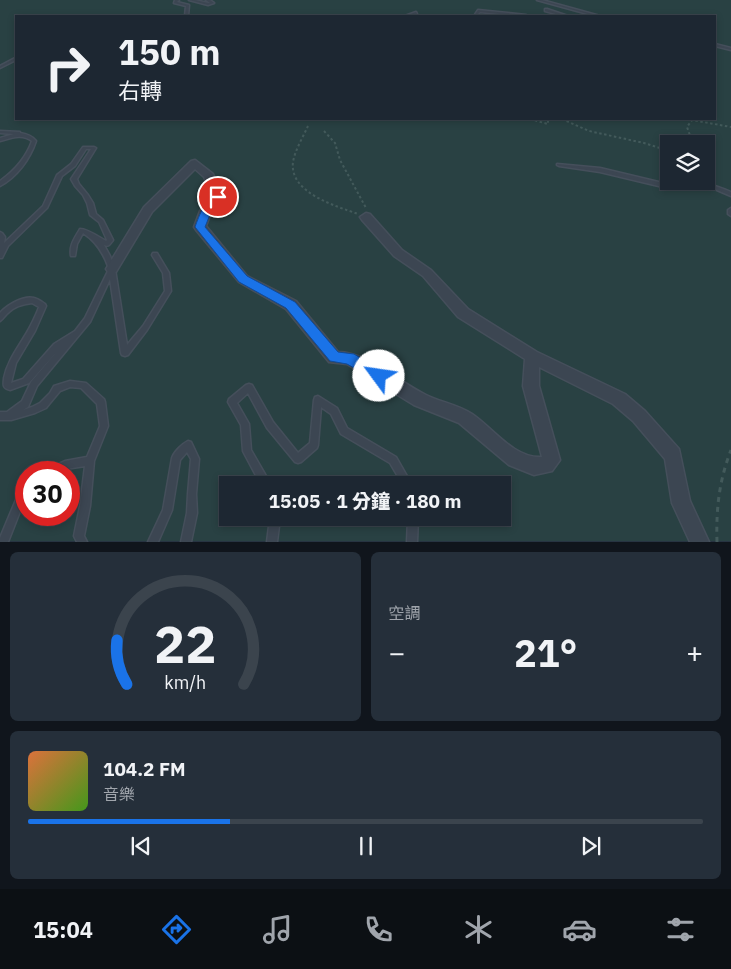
<!DOCTYPE html>
<html lang="zh-TW">
<meta charset="utf-8">
<style>
:root{--surface:#1d2732;--page:#252f3a;--text:#f1f3f6;--muted:#a0a5ac;--line:#3b444d;--accent:#1a73e8}
body{margin:0;font-family:"IBM Plex Sans","Noto Sans TC",sans-serif;background:var(--page);color:var(--text);height:100vh;display:flex;flex-direction:column;font-size:19px;white-space:nowrap}
*{box-sizing:border-box;margin:0}
p{font-size:16px;color:var(--muted)}
.icon{flex:none;width:28px;height:28px;fill:none;stroke:currentColor;stroke-width:2;stroke-linecap:round;stroke-linejoin:round}
.map{position:relative;height:542px;overflow:hidden}
.details{display:flex;flex-direction:column;gap:10px;padding:10px;background:#10151c;flex:1}
.details>*{flex:none}
.banner{position:absolute;left:15px;top:15px;width:701px;height:105px;border-radius:0px;box-shadow:0 2px 8px #0003,0 0 0 1px var(--line);background:#1d2732;color:var(--text);overflow:hidden}
.fabs{position:absolute;left:660px;top:135px;display:grid;gap:10px}
.fabs a{display:grid;place-items:center;width:55px;height:55px;border-radius:0px;background:var(--surface);box-shadow:0 2px 8px #0003,0 0 0 1px var(--line);font-size:25px}
.speed{position:absolute;left:15px;top:461px;display:flex;gap:10px;font-size:25px;font-weight:700;text-align:center}
.speed>*{display:grid;place-content:center;width:65px;height:65px;border-radius:50%;background:var(--surface);box-shadow:0 2px 8px #0003,0 0 0 1px var(--line);line-height:1}
.speed .limit{border:8px solid #d22;background:#fff;color:#111}
.pin{position:absolute;display:grid;place-items:center;width:42px;height:42px;color:#fff;margin:-21px;border:2px solid #fff;border-radius:50%;box-shadow:0 1px 5px #0007}
.me{position:absolute;width:55px;margin:-28px;rotate:301deg;stroke-linejoin:round;filter:drop-shadow(0 0 4px #0008)}
.turn{display:flex;align-items:center;gap:18px;height:105px;padding:0 20px;font-size:22px}
.turn .icon{width:65px;height:65px;stroke-width:2.5}
.turn b{display:block;font-size:35px;line-height:42px}
.big{font-size:38px;font-weight:800;line-height:1.1}
.details .widget{flex:1;display:flex;flex-direction:column;justify-content:center;gap:8px;min-width:0;padding:0 18px;border-radius:8px;background:var(--page)}
.details .dial{align-items:center;gap:0}
.dial svg{height:130px;overflow:visible;fill:none;stroke:var(--line);stroke-width:7;stroke-linecap:round;text-anchor:middle}
.dial text{fill:var(--text);stroke:none}
.song{display:flex;align-items:center;gap:15px}
.cover{width:60px;height:60px;border-radius:8px;background:linear-gradient(135deg,hsl(20 70% 55%),hsl(100 70% 35%))}
.played{height:5px;border-radius:2px;background:linear-gradient(90deg,var(--accent) 30%,var(--line) 30%)}
.keys{display:flex;justify-content:space-around;direction:ltr}
.heat{display:flex;justify-content:space-between;align-items:center;font-size:28px;direction:ltr}
.details .tiles{flex:1;display:grid;gap:10px;grid-template-columns:1fr 1fr}
.widget:last-child{grid-column:span 2}
.trip{position:absolute;left:219px;top:476px;width:292px;height:50px;border-radius:0px;background:var(--surface);box-shadow:0 2px 8px #0003,0 0 0 1px var(--line);font-weight:800;line-height:50px;text-align:center}
.tab-bar{display:flex;height:80px;justify-content:space-around;align-items:center;background:#0c1014;color:var(--muted)}
.tab-bar .icon{width:35px;height:35px}
.tab-bar .active{color:var(--accent)}
.tab-bar b{font-size:22px;color:var(--text)}
.map>svg:first-child{display:block}
</style>
<div class="map">
<svg width="731" height="542" viewBox="0 0 731 542">
<rect width="100%" height="100%" fill="#273442"/>
<!-- green -->
<path fill="#294143" fill-rule="evenodd" d="M0,0H731V541H0ZM16,16H715V119H16ZM669,144H706V181H669ZM26,472H69V515H26ZM228,485H502V518H228Z"/>
<g fill="none" stroke-linecap="round" stroke-linejoin="round">
<defs>
<g id="service">
<path d="M175,0H179L177,2L189,5L188,16H185L186,6L174,3Z"/>
<path d="M189,0H195L208,3H210L206,0H210L214,3L208,5Z"/>
<path d="M537,0H542L600,16H595Z"/>
<path d="M545,9H547L568,16H563L545,11Z"/>
<path d="M478,10L526,15L528,16H519L480,12L476,16H474Z"/>
<path d="M416,12L417,14L409,16H405Z"/>
<path d="M715,44L731,48V50L715,46Z"/>
<path d="M15,58H16V60L0,68V66Z"/>
<path d="M0,131L20,132V133C27,134 32,136 36,141C30,159 17,177 0,186V181C14,171 26,158 32,141C22,133 11,138 0,141V138L14,134L0,133Z"/>
<path d="M83,147H94L96,148L77,179L79,184L88,195L93,203L96,214L103,220L113,240C110,244 109,247 104,245L110,256L115,269L127,345L143,326L165,291L163,273L152,255L153,253H157L169,273L171,291L147,330L128,355L125,356L122,355L121,353L110,279L90,322L37,386L28,407L23,410L32,407L40,403L50,393L54,386L70,381L86,383L104,399L105,402L108,426L94,461L90,506L84,536L87,542H77L74,536L80,506L85,466L66,469L59,472H46L47,469L65,461L87,457L100,426L97,404L81,388L70,387L60,391L50,403L46,408L35,413L11,420H0V412H7L22,401L31,382L60,348L29,383L10,390C8,389 5,389 4,386C3,385 4,380 4,378C8,358 22,343 31,325C34,319 37,313 39,307L32,303C24,304 15,306 9,312C5,315 4,318 0,321V313C7,305 24,295 34,298C38,299 42,302 45,304L46,306L35,331L16,363L11,383L23,379L54,344L75,331L85,318L109,269C104,254 97,242 83,233L77,244L75,256H71C69,245 75,238 80,229C87,229 99,237 106,241L107,240L99,222L90,215L87,203L83,195L75,186L71,179L91,149H86L75,166L62,176L47,208L8,246L2,258H0V232L2,233L5,237L4,243L43,206L57,175L71,164Z"/>
<path d="M557,164L600,168L667,184L678,181H686L667,188L600,172L559,166L557,165Z"/>
<path d="M687,181C703,181 716,186 731,192V196L710,187Z"/>
<path d="M731,208V216L728,214V210Z"/>
<path d="M249,384L252,385L273,422L298,453L310,443L314,400L315,397L318,396L337,408L347,428L396,457L412,485H403L390,463L341,434L331,414L321,407L318,445L317,448L301,462L298,463L295,462L267,428L248,393L237,403L249,424L251,450L266,476L269,485H261L243,451L241,425L228,402L229,399L246,385Z"/>
<path d="M188,441L191,442L199,459L196,494L197,513L191,542H181L187,513L188,494L191,459L187,452L180,460L172,510L158,542H148L163,510L172,458C174,452 182,444 188,441Z"/>
<path d="M26,482V496L8,542H0V538L23,483Z"/>
<path d="M268,518H278L279,526L277,542H267L269,526Z"/>
<path d="M408,518H418L417,542H407Z"/>
</g>
<path id="minor" d="M195,160L213,174L223,197L211,212L206,226L247,276L296,301L338,352C367,352 399,382 426,395C440,402 459,405 472,414C493,428 514,459 542,457L523,386L525,359L458,317L423,276L394,256L362,220L360,217L366,213L370,214L402,250L431,270L468,309L537,352L625,394L645,411L679,449L690,501L709,542H690L672,503L665,459L633,421L613,404L539,367V386L560,460L552,471L534,475L509,465L459,423L414,405L347,364L329,362L286,309L239,282L196,230L194,227L200,211L212,197L204,177L195,169L152,212L116,272H108L106,269L144,207L191,161Z"/>
</defs>
<!-- service casing -->
<use href="#service" stroke="#454f5b" stroke-width="3"/>
<!-- minor casing -->
<use href="#minor" stroke="#454f5b" stroke-width="3"/>
<!-- path-far1 -->
<g stroke="#435a5b" stroke-width="2" stroke-dasharray="2.5 2.5" stroke-linecap="butt">
<path d="M530,119L548,124V119"/>
<path d="M562,119L589,131L644,143L669,151"/>
<path d="M682,119L692,120"/>
<path d="M308,126C303,137 295,150 293,162C289,193 336,206 358,214"/>
<path d="M324,131L335,143L340,160L366,208"/>
<path d="M693,144L687,127L692,120L731,127"/>
</g>
<!-- path -->
<path stroke="#435a5b" stroke-width="3" stroke-dasharray="5 5" stroke-linecap="butt" d="M717,542C716,509 719,481 731,450"/>
<!-- service -->
<use href="#service" fill="#3c4652" fill-rule="evenodd"/>
<!-- minor -->
<use href="#minor" fill="#3c4652" fill-rule="evenodd"/>
</g>
<!-- route -->
<path fill="#1a73e8" stroke="#114b97" d="M218,194L223,197L211,212L205,227L247,276L295,302L338,352L354,354L384,372L386,376L384,380L379,382L375,380L347,364L330,361L286,308L239,282L195,227C199,216 205,198 218,194Z"/>
</svg>
<div class="fabs">
<a><svg class="icon" aria-label="layers" viewBox="0 0 24 24"><path d="M12 4l9 5-9 5-9-5zM3 14l9 5 9-5"/></svg></a>
</div>
<div class="speed"><div class="limit">30</div></div>
<div class="pin" style="left:218px;top:197px;background:#d93025"><svg class="icon" aria-label="arrive" viewBox="0 0 24 24"><path d="M6 21V4h12l-3 4 3 4H6"/></svg></div>
<svg class="me" style="left:379px;top:376px" viewBox="-20 -20 40 40"><circle r="19" fill="#fff"/><path d="M0-13L10 11 0 6-10 11z" fill="#1a73e8"/></svg>
<div class="trip">15:05 · 1 分鐘 · 180 m</div>
<div class="banner">
<div class="turn"><svg class="icon" aria-label="right" viewBox="0 0 24 24"><path d="M7 20v-9h11M14 6l5 5-5 5"/></svg><div><b>150 m</b>右轉</div></div>
</div>
</div>
<section class="details">
<div class="tiles">
<div class="widget dial"><svg viewBox="0 0 100 80">
<path d="M14 69A42 42 0 1 1 86 69"/>
<path d="M14 69A42 42 0 0 1 8 42" stroke="#1a73e8"/>
<text x="50" y="56" font-size="32" font-weight="700">22</text>
<text x="50" y="72" font-size="11">km/h</text>
</svg></div>
<div class="widget"><p>空調</p>
<div class="heat"><a>−</a><b class="big">21°</b><a>+</a></div>
</div>
<div class="widget">
<div class="song"><i class="cover"></i><div><b>104.2 FM</b><p>音樂</p></div></div>
<div class="played"></div>
<div class="keys"><svg class="icon" aria-label="previous" viewBox="0 0 24 24"><path d="M18 5L8 12l10 7zM5 5v14"/></svg><svg class="icon" aria-label="pause" viewBox="0 0 24 24"><path d="M8 5v14M16 5v14"/></svg><svg class="icon" aria-label="next" viewBox="0 0 24 24"><path d="M6 5l10 7-10 7zM19 5v14"/></svg></div>
</div>
</div>
</section>
<nav class="tab-bar">
<b>15:04</b>
<svg class="icon active" aria-label="directions" viewBox="0 0 24 24"><path d="M12 3l9 9-9 9-9-9zM9 14v-3h6M13 9l2 2-2 2"/></svg>
<svg class="icon" aria-label="music" viewBox="0 0 24 24"><path d="M9 18V5l10-2v13"/><circle cx="6" cy="18" r="3"/><circle cx="16" cy="16" r="3"/></svg>
<svg class="icon" aria-label="phone" viewBox="0 0 24 24"><path d="M5 4h4l2 5-3 2q2 4 5 5l2-3 5 2v4C11 20 4 13 5 4z"/></svg>
<svg class="icon" aria-label="climate" viewBox="0 0 24 24"><path d="M12 3v18M4 7l16 10M4 17L20 7"/></svg>
<svg class="icon" aria-label="car" viewBox="0 0 24 24"><path d="M5 17H2v-5l4-1 3-4h7l3 4 3 1v5h-3M9 17h6M6 11h13"/><circle cx="7" cy="17" r="2"/><circle cx="17" cy="17" r="2"/></svg>
<svg class="icon" aria-label="filters" viewBox="0 0 24 24"><path d="M4 7h16M4 17h16"/><circle cx="9" cy="7" r="2"/><circle cx="15" cy="17" r="2"/></svg>
</nav>
